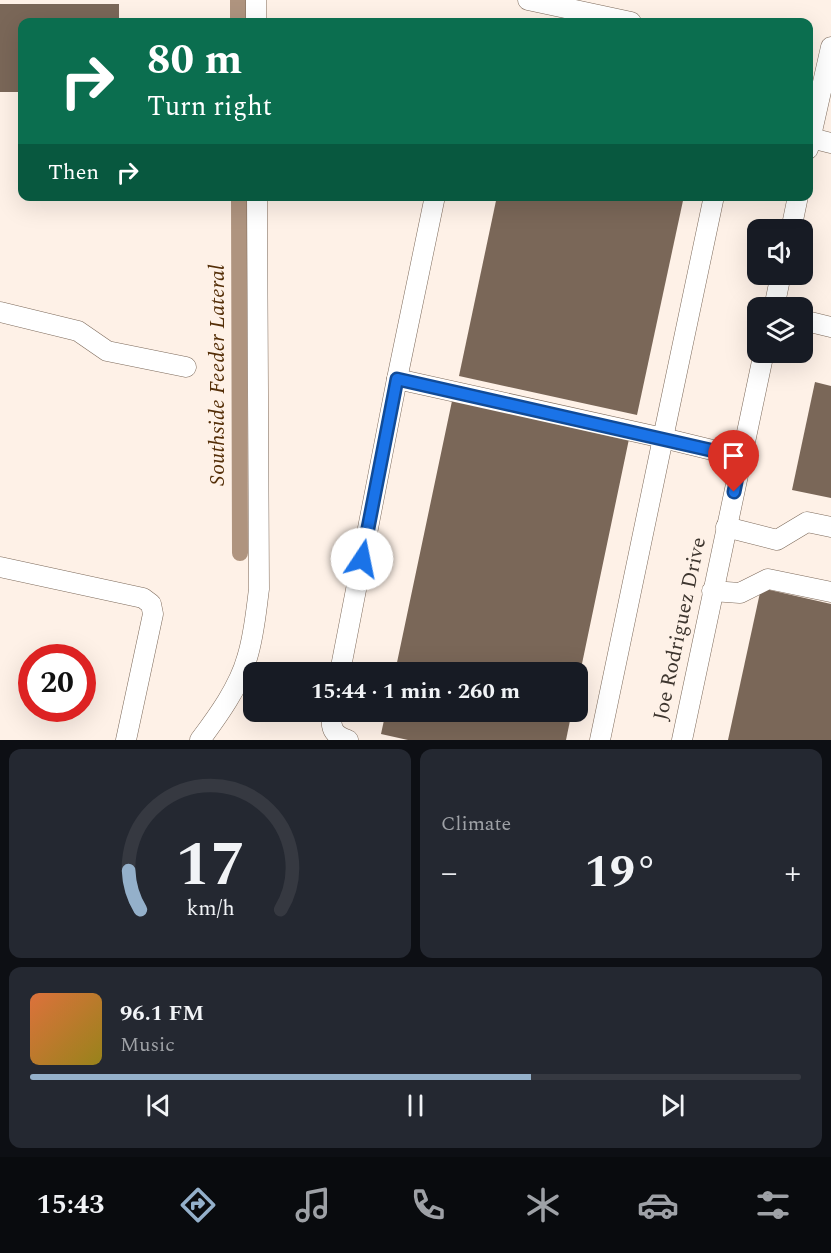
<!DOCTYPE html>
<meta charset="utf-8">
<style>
:root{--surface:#171b24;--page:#242831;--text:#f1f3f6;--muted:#9ea1a6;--line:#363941;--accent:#94b0ca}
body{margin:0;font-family:Spectral,serif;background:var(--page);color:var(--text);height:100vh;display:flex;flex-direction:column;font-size:22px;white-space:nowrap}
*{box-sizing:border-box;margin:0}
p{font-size:20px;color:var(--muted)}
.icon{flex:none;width:33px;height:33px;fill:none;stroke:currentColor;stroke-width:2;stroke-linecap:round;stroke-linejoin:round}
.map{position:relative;height:740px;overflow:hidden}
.panel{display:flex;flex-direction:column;gap:9px;padding:9px;background:#0d0f14;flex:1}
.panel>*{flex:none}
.hud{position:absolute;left:18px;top:18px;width:795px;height:183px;border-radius:12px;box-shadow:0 6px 24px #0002;background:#0b6e4f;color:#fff;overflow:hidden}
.tools{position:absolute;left:747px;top:219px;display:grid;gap:12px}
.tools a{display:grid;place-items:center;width:66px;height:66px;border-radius:12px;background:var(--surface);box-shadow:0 6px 24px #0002;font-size:30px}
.speed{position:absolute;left:18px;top:644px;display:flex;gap:12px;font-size:30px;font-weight:700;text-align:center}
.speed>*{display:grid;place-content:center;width:78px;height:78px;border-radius:50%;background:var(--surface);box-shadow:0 6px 24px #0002;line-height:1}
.speed .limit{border:9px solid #d22;background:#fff;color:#111}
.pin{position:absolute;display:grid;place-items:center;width:51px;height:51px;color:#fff;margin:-62px -26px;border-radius:50% 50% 50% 0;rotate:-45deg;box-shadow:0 0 6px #0007}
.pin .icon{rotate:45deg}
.me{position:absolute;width:66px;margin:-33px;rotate:11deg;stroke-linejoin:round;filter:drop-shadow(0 0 4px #0008)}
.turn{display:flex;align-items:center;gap:21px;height:126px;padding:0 30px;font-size:27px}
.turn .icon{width:78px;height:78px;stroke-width:2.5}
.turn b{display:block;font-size:42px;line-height:51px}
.then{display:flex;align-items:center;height:57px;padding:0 30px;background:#0003;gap:12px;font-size:22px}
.big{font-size:45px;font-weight:700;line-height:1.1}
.panel .widget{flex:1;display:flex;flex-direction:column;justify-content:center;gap:9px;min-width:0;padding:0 21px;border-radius:12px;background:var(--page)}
.panel .dial{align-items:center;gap:0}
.dial svg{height:156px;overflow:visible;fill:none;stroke:var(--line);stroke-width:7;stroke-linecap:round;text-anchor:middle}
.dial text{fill:var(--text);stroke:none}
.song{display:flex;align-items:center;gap:18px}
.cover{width:72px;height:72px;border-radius:9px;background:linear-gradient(135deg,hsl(20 70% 55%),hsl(50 70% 35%))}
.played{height:6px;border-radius:3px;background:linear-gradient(90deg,var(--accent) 65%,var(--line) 65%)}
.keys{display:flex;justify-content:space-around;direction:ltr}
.heat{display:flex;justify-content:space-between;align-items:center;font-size:33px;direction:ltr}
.panel .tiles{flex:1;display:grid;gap:9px;grid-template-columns:1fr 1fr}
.widget:last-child{grid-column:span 2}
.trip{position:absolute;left:243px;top:662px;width:345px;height:60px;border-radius:12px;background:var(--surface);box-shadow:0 6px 24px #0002;font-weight:700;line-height:60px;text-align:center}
.menu{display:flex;height:96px;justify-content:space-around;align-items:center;background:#090b0e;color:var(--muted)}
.menu .icon{width:42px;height:42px}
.menu .active{color:var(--accent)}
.menu b{font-size:27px;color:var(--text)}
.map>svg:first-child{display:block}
</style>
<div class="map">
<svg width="831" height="740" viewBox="0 0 831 740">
<rect width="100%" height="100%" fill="#fef1e7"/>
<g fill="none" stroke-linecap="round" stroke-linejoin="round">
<!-- canal -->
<g stroke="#af947f" stroke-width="16">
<path d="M238,0V22"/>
<path d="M239,196L240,553"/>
</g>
</g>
<!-- building -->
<g fill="#7a6758">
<path d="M0,4H119V22H22V92H0Z"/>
<path d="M497,196H684L637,415L459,376Z"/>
<path d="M815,382L831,386V498L792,490Z"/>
<path d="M452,401L629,439L579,678L578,672H395Z"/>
<path d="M761,588L831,604V740H728Z"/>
<path d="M386,711H572L566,740H408L381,734Z"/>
</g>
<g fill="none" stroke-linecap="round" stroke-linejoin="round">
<defs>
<g id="minor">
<path d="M256,0V22"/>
<path d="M528,0L631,22"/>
<path d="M811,138L831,143"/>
<path d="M808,149L831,47"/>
<path d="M791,230L798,196"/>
<path d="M774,308L781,274"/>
<path d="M0,312L78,331L107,351L186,367"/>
<path d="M802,320L831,327"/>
<path d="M397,379L435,196"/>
<path d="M726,527L777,540L807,522L831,527"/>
<path d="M0,567L143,598L151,604L153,614L126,740"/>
<path d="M712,591L740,593L768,579L831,592"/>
<path d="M340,672L397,379L663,438L714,196"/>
<path d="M332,711C330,727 332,735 348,740"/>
<path d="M200,740C218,716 239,687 247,658C254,636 256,612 259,589L257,196"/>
<path d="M600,740L663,438L741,457"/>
<path d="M682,740L764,352"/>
</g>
</defs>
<!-- minor casing -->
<use href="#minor" stroke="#7d6a5b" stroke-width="21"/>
<!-- minor -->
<use href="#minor" stroke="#fff" stroke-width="20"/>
</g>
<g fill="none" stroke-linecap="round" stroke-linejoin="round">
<defs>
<path id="route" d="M362,559L397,379L741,457L734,492"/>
</defs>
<!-- route casing -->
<use href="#route" stroke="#114b97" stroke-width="15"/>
<!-- route -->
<use href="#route" stroke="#1a73e8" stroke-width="10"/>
</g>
<g text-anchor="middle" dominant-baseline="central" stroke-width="6" stroke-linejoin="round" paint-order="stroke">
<!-- street labels -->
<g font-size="21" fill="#3e362f" stroke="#fef1e7">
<text transform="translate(680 629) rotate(-78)">Joe Rodriguez Drive</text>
</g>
<!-- water labels -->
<g font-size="22" font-style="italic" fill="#542e07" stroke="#fef1e7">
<text transform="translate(217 375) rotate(-90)">Southside Feeder Lateral</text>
</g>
</g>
</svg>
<div class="tools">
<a><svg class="icon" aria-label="sound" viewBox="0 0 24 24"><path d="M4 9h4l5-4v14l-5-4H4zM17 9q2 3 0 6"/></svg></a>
<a><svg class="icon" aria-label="layers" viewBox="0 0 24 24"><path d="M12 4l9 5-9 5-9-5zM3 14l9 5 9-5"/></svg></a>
</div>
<div class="speed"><div class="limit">20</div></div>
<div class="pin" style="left:734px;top:492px;background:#d93025"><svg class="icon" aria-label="arrive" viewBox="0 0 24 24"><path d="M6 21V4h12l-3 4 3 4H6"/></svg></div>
<svg class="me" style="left:362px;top:559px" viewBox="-20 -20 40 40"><circle r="19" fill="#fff"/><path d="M0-13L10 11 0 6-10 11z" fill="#1a73e8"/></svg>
<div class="trip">15:44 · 1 min · 260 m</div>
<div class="hud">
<div class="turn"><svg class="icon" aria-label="right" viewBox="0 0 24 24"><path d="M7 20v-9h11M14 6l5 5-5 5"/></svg><div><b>80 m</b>Turn right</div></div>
<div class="then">Then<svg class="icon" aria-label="right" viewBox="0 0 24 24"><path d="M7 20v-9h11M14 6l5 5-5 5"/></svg></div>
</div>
</div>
<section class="panel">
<div class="tiles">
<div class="widget dial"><svg viewBox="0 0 100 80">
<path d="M14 69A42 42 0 1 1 86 69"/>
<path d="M14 69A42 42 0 0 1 8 49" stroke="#94b0ca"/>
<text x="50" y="56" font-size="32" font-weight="700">17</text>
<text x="50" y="72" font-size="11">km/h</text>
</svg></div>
<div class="widget"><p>Climate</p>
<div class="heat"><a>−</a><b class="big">19°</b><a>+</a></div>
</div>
<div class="widget">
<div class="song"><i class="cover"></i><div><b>96.1 FM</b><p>Music</p></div></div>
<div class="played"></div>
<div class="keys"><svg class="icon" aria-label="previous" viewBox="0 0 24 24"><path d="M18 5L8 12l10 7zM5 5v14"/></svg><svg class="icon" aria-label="pause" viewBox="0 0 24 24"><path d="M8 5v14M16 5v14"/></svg><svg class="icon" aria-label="next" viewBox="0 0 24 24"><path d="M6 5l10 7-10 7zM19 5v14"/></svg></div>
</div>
</div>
</section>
<nav class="menu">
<b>15:43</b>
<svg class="icon active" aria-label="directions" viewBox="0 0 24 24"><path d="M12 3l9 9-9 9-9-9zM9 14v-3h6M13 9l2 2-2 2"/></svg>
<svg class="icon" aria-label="music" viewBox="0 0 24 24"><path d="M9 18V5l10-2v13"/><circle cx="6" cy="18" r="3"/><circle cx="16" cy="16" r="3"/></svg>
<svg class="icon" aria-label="phone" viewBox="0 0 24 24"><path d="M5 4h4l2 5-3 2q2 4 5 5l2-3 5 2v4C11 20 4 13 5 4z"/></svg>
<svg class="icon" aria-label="climate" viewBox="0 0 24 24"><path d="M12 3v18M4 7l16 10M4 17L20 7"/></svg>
<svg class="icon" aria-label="car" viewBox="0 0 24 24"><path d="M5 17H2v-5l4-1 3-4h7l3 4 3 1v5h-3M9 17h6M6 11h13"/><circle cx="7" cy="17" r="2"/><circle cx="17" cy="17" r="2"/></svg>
<svg class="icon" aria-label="filters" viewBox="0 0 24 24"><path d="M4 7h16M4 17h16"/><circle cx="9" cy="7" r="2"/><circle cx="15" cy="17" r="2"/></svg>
</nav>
